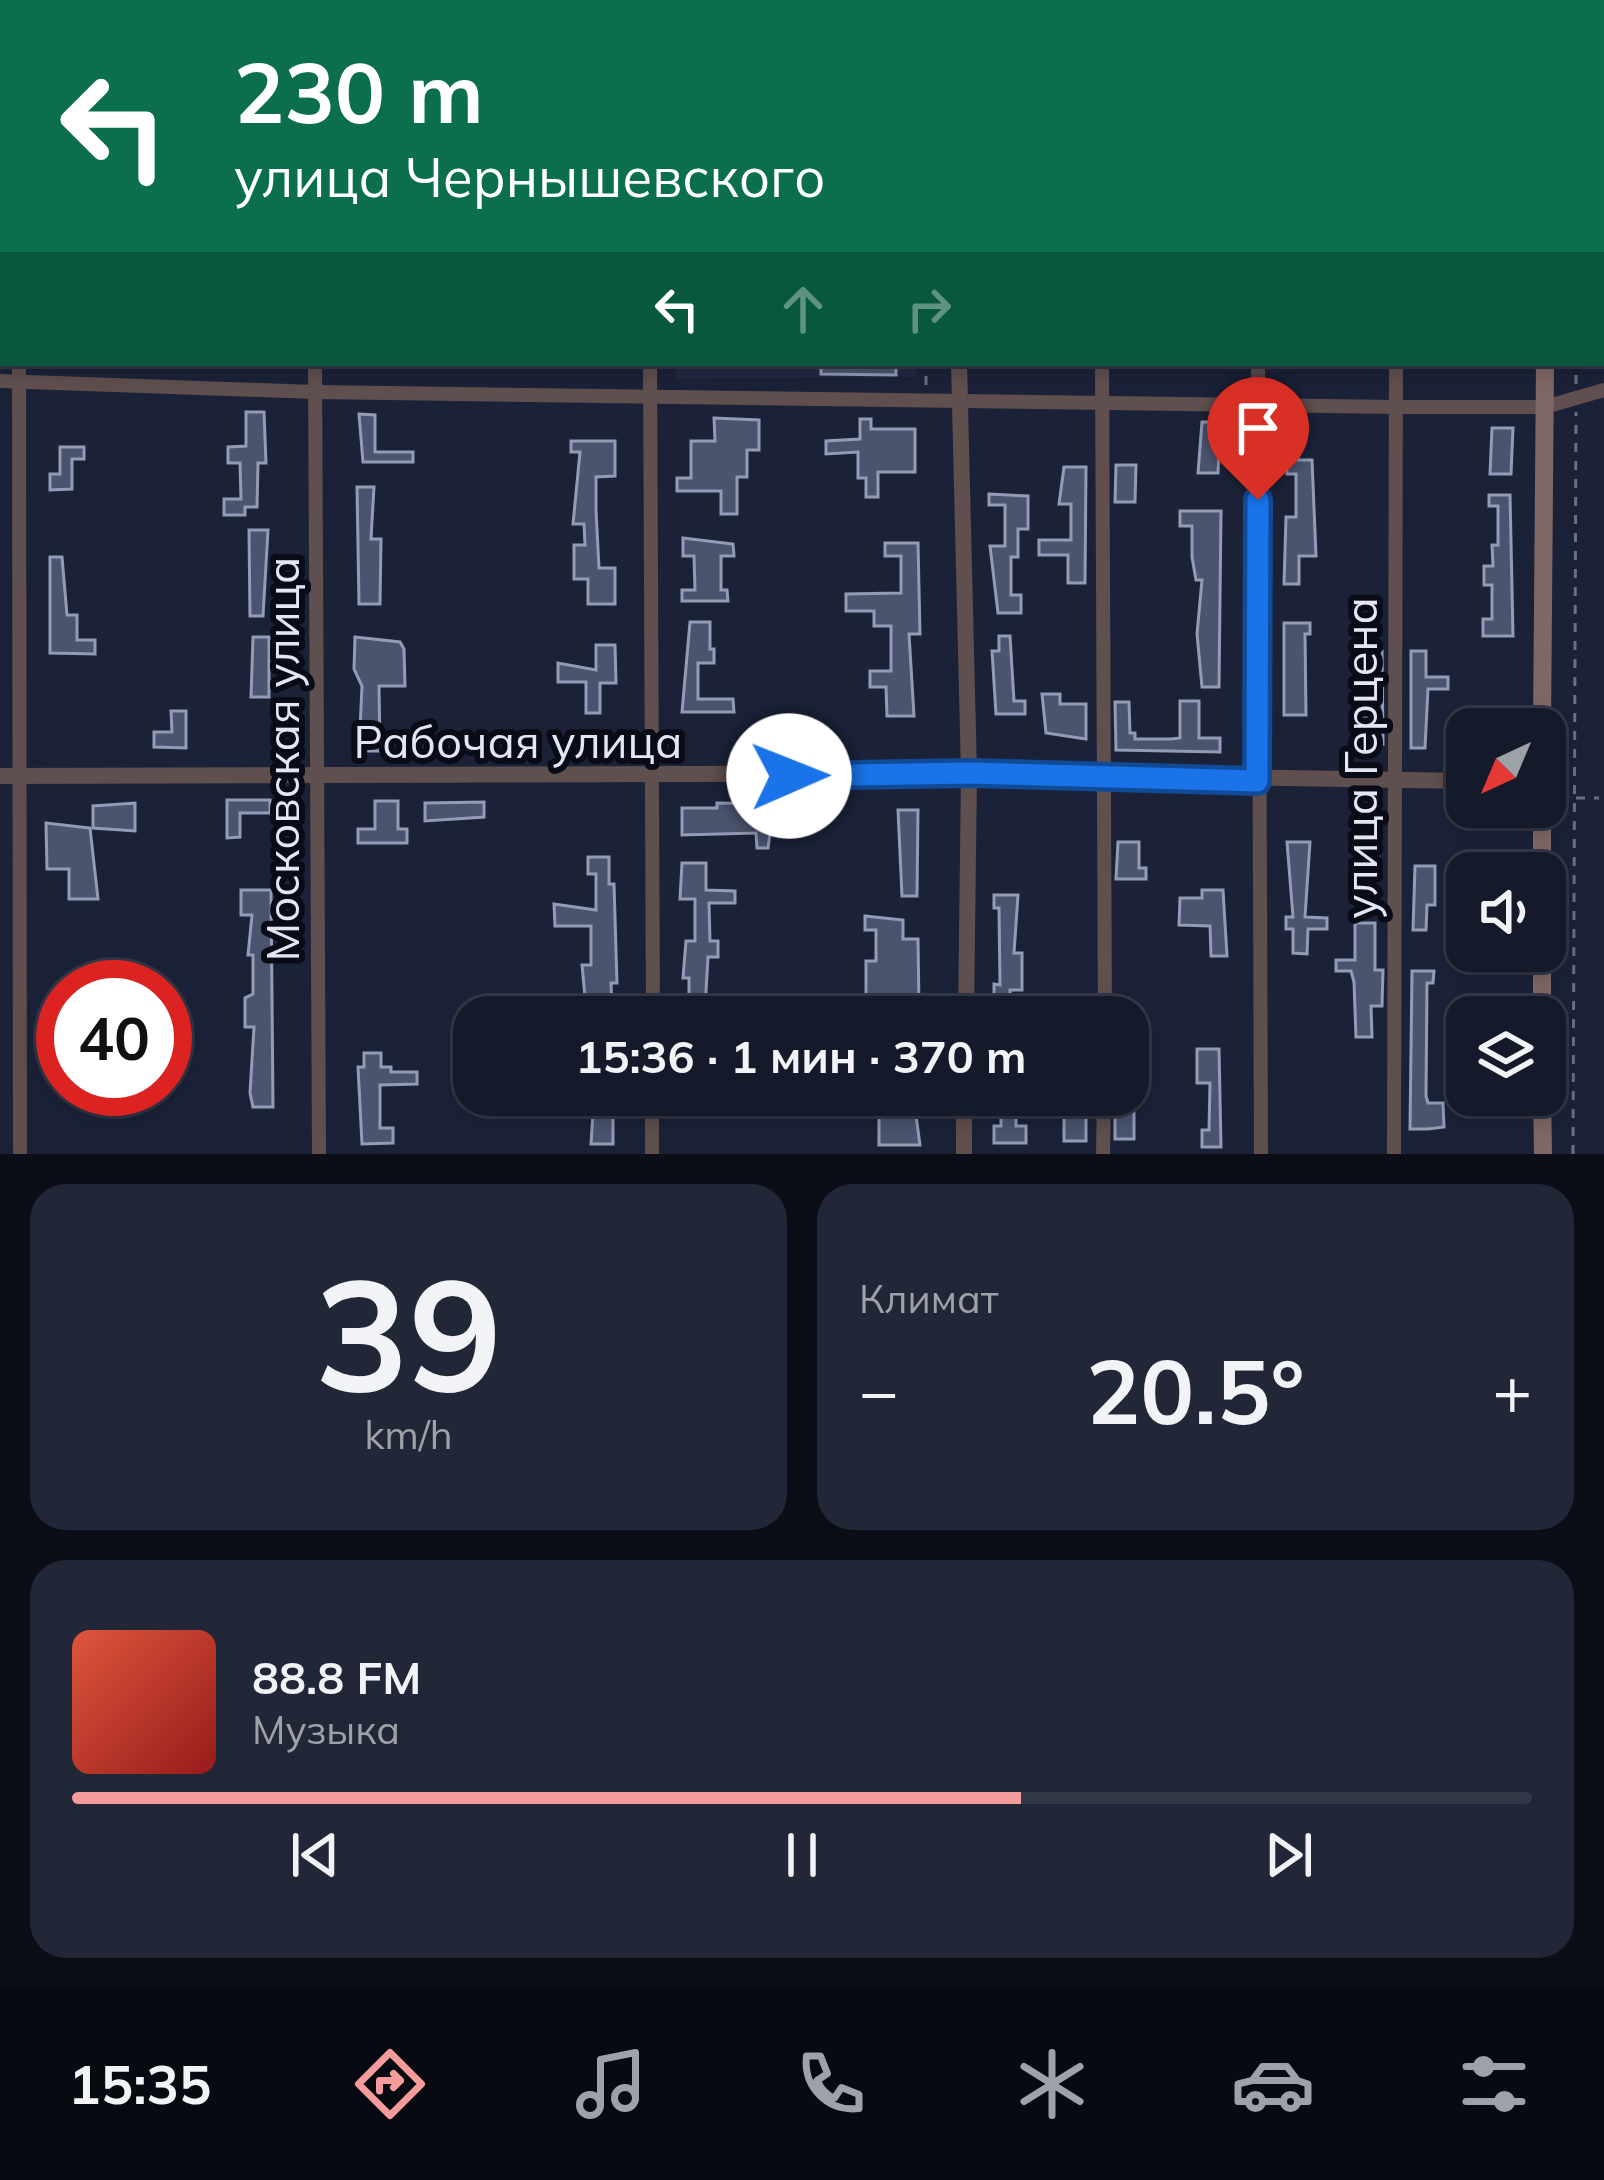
<!DOCTYPE html>
<html lang="ru">
<meta charset="utf-8">
<style>
:root{--surface:#141a2a;--page:#212736;--text:#f1f3f6;--muted:#9da1a8;--line:#333847;--accent:#f59b9c}
body{margin:0;font-family:Mulish,sans-serif;background:var(--page);color:var(--text);height:100vh;display:flex;flex-direction:column;font-size:45px;white-space:nowrap}
*{box-sizing:border-box;margin:0}
p{font-size:39px;color:var(--muted)}
.icon{flex:none;width:66px;height:66px;fill:none;stroke:currentColor;stroke-width:2;stroke-linecap:round;stroke-linejoin:round}
.map{position:relative;height:1154px;overflow:hidden}
.details{display:flex;flex-direction:column;gap:30px;padding:30px;background:#0b0e17;flex:1}
.details>*{flex:none}
.hud{position:absolute;left:0px;top:0px;width:1605px;height:366px;box-shadow:0 6px 18px #0003,0 0 0 3px var(--line);background:#0b6e4f;color:#fff;overflow:hidden}
.needle{width:78px;rotate:224deg}
.fabs{position:absolute;left:1446px;top:708px;display:grid;gap:24px}
.fabs a{display:grid;place-items:center;width:120px;height:120px;border-radius:24px;background:var(--surface);box-shadow:0 6px 18px #0003,0 0 0 3px var(--line);font-size:60px}
.speed{position:absolute;left:36px;top:960px;display:flex;gap:24px;font-size:60px;font-weight:700;text-align:center}
.speed>*{display:grid;place-content:center;width:156px;height:156px;border-radius:50%;background:var(--surface);box-shadow:0 6px 18px #0003,0 0 0 3px var(--line);line-height:1}
.speed .limit{border:18px solid #d22;background:#fff;color:#111}
.pin{position:absolute;display:grid;place-items:center;width:102px;height:102px;color:#fff;margin:-123px -51px;border-radius:50% 50% 50% 0;rotate:-45deg;box-shadow:0 0 12px #0007}
.pin .icon{rotate:45deg}
.me{position:absolute;width:132px;margin:-66px;rotate:89deg;stroke-linejoin:round;filter:drop-shadow(0 0 9px #0008)}
.turn{display:flex;align-items:center;gap:42px;height:252px;padding:0 36px;font-size:54px}
.turn .icon{width:156px;height:156px;stroke-width:2.5}
.turn b{display:block;font-size:84px;line-height:102px}
.lanes{display:flex;align-items:center;height:114px;padding:0 36px;background:#0003;justify-content:center;gap:60px;direction:ltr}
.lanes .off{opacity:.35}
.big{font-size:90px;font-weight:700;line-height:1.1}
.details .widget{flex:1;display:flex;flex-direction:column;justify-content:center;gap:18px;min-width:0;padding:0 42px;border-radius:36px;background:var(--page)}
.details .dial{align-items:center;gap:0}
.dial b{font-size:156px;line-height:1}
.song{display:flex;align-items:center;gap:36px}
.cover{width:144px;height:144px;border-radius:18px;background:linear-gradient(135deg,hsl(10 70% 55%),hsl(0 70% 35%))}
.played{height:12px;border-radius:6px;background:linear-gradient(90deg,var(--accent) 65%,var(--line) 65%)}
.keys{display:flex;justify-content:space-around;direction:ltr}
.heat{display:flex;justify-content:space-between;align-items:center;font-size:66px;direction:ltr}
.details .tiles{flex:1;display:grid;gap:30px;grid-template-columns:1fr 1fr}
.widget:last-child{grid-column:span 2}
.trip{position:absolute;left:453px;top:996px;width:696px;height:120px;border-radius:36px;background:var(--surface);box-shadow:0 6px 18px #0003,0 0 0 3px var(--line);font-weight:700;line-height:120px;text-align:center}
.tab-bar{display:flex;height:192px;justify-content:space-around;align-items:center;background:#080a11;color:var(--muted)}
.tab-bar .icon{width:84px;height:84px}
.tab-bar .selected{color:var(--accent)}
.tab-bar b{font-size:54px;color:var(--text)}
.map>svg:first-child{display:block}
</style>
<div class="map">
<svg width="1604" height="1154" viewBox="0 0 1604 1154">
<rect width="100%" height="100%" fill="#1b2238"/>
<!-- built -->
<path fill="#212945" d="M676,363H916V377L676,379Z"/>
<!-- building -->
<g fill="#4b546f" stroke="#929cb7" stroke-width="3">
<path d="M821,363H896V375L821,374Z"/>
<path d="M246,412H264L266,463H258L257,507H245V515H224V499H241L240,463H228V447L246,446Z"/>
<path d="M359,414L375,415V452H413V462H363Z"/>
<path d="M714,418L759,420V450H747V477H737V514H721V491H677V478H691V441H715Z"/>
<path d="M860,419H871V429H915V472H878V497H866V478H858V452L826,454V441L860,439Z"/>
<path d="M1202,422H1220L1218,473H1198Z"/>
<path d="M1492,428H1513L1511,474H1490Z"/>
<path d="M1286,440H1299L1298,460H1312L1316,556H1299V584H1284L1286,517H1296V474H1287Z"/>
<path d="M571,441H615V476L596,477V510L599,568H615V604H588V579H574V545H585L584,524H573L580,452H571Z"/>
<path d="M60,447H84V459H72V489L50,490V474H60Z"/>
<path d="M1116,465H1136L1135,502H1115Z"/>
<path d="M1064,467H1086L1085,583H1068V555H1039V540H1071V504H1059Z"/>
<path d="M357,487H374L371,539H381L380,604H359Z"/>
<path d="M989,494L1028,496V529H1018V557H1011V595H1021V613H998L990,546H1005V505H989Z"/>
<path d="M1489,495H1510L1513,636H1483V619H1492V585H1484V566H1493L1492,545H1498V506H1489Z"/>
<path d="M1180,511H1221L1219,687H1202L1197,634L1202,580H1196L1192,557V526H1180Z"/>
<path d="M249,530H268L263,616H250Z"/>
<path d="M683,538L733,544L734,556H721V590H727L728,601H682V590H695L694,556H683Z"/>
<path d="M885,543H918L920,634H909L914,716H887L886,687H870V671H891V626H874V611H846V594L901,593V556H885Z"/>
<path d="M50,557H62L67,615H77V640H95V654L50,653Z"/>
<path d="M690,622H710V649H714V663H698V699H733L734,712H682Z"/>
<path d="M1284,623H1310V634H1305L1306,715H1284Z"/>
<path d="M999,636H1010L1014,701H1025V714H996L992,651H999Z"/>
<path d="M253,637H269V697H251Z"/>
<path d="M355,637L400,642L404,649L405,686H379L380,751H359L362,686L354,669Z"/>
<path d="M596,645H615L616,683H600V713H586V682H558V663L596,670Z"/>
<path d="M1361,651H1382L1383,744H1362Z"/>
<path d="M1411,651H1426V677H1448V689H1428L1425,748H1411Z"/>
<path d="M1042,694H1060V704H1086V739L1046,733Z"/>
<path d="M1180,701H1199V738H1220V752L1116,750L1115,702H1129L1130,733H1135V739H1171L1180,738Z"/>
<path d="M171,711H186V748L154,747V732H172Z"/>
<path d="M227,800H270V813H240V837L227,838Z"/>
<path d="M375,801H398V829H407V843H358V829H375Z"/>
<path d="M484,802V817L425,821V803Z"/>
<path d="M135,803V831L93,828V806Z"/>
<path d="M717,803L774,804L768,848H757L756,833L682,835V808H717Z"/>
<path d="M898,810H918L917,896H902Z"/>
<path d="M46,823L90,828L98,899H69V869H47Z"/>
<path d="M1118,842H1139V868H1146V879H1116Z"/>
<path d="M1287,842H1310L1305,917L1327,918V929H1308L1307,954L1293,953V929H1286V917H1293Z"/>
<path d="M588,857H609V884H614L617,983H611L612,1008H586L582,965H591V926H555L554,904L596,910V874H588Z"/>
<path d="M682,863H706V890L735,891V903H709L710,941H718V957H708L705,1009H689V978H683L686,941H695V899H680Z"/>
<path d="M1415,866H1435V905H1427L1426,930H1413Z"/>
<path d="M241,890H271L273,1107H253L250,1093L254,1027H245V998L253,994V955H248L252,915H241Z"/>
<path d="M1202,890H1223L1227,956H1211L1210,926L1179,925L1180,898H1202Z"/>
<path d="M994,895H1018L1014,953H1022V990H1010V1005L994,1004V984L1000,985L999,908H994Z"/>
<path d="M865,916L903,920V939H918L919,1008H866V961H876V930H865Z"/>
<path d="M1355,923H1375V970H1383L1382,1006H1371L1372,1037H1356L1354,982L1351,971H1336V960H1355Z"/>
<path d="M1412,971H1434L1433,983H1427L1426,1096L1428,1103H1443L1444,1127L1428,1129H1410Z"/>
<path d="M1197,1049H1219L1221,1147H1202V1130H1209L1210,1083H1197Z"/>
<path d="M364,1053H381V1067H391V1072H417V1084L380,1085V1128H393V1143L362,1144L358,1067H364Z"/>
<path d="M1001,1095H1016V1126H1026V1143H994V1126H1001Z"/>
<path d="M594,1097H621V1113H613V1144H591Z"/>
<rect x="1064" y="1098" width="22" height="43"/>
<path d="M899,1100L914,1101L920,1145H879V1101Z"/>
<rect x="1115" y="1100" width="19" height="39"/>
</g>
<g fill="none" stroke-linecap="round" stroke-linejoin="round">
<!-- path -->
<g stroke="#697083" stroke-width="3" stroke-dasharray="9 9" stroke-linecap="butt">
<path d="M928,3V0"/>
<path d="M1578,3V0"/>
<path d="M1576,384V363"/>
<path d="M926,385V363"/>
<path d="M1576,798H1599"/>
<path d="M1573,1154L1576,412"/>
</g>
<!-- minor -->
<g stroke="#5f4f4e" stroke-width="14">
<path d="M23,0L24,3"/>
<path d="M318,3V0"/>
<path d="M649,3V0"/>
<path d="M1254,3V0"/>
<path d="M0,7H3"/>
<path d="M1602,26H1604"/>
<path d="M19,363L20,1154"/>
<path d="M315,363L319,1154"/>
<path d="M650,363L653,1017"/>
<path d="M1102,363L1105,1017"/>
<path d="M1258,363L1261,1154"/>
<path d="M0,381L315,392L1396,407H1545L1604,390"/>
<path d="M652,1154V1095"/>
<path d="M1103,1154L1104,1095"/>
<path d="M1394,1154L1396,363"/>
</g>
<!-- tertiary -->
<g stroke="#5f4f4e" stroke-width="16">
<path d="M956,3V0"/>
<path d="M959,363L969,773L966,1017"/>
<path d="M0,776L969,773L1467,781"/>
<path d="M964,1154V1095"/>
</g>
<!-- secondary -->
<g stroke="#806766" stroke-width="18">
<path d="M1545,3V0"/>
<path d="M1542,729L1545,363"/>
<path d="M1542,873V807"/>
<path d="M1542,951V1017"/>
<path d="M1542,1095L1543,1154"/>
</g>
</g>
<g fill="none" stroke-linecap="round" stroke-linejoin="round">
<defs>
<path id="route" d="M789,776L969,773L1257,781L1258,500"/>
</defs>
<!-- route casing -->
<use href="#route" stroke="#114b97" stroke-width="30"/>
<!-- route -->
<use href="#route" stroke="#1a73e8" stroke-width="21"/>
</g>
<g text-anchor="middle" dominant-baseline="central" stroke-width="12" stroke-linejoin="round" paint-order="stroke">
<!-- street labels -->
<g font-size="45" fill="#e1e7f6" stroke="#090c16">
<text x="518" y="741">Рабочая улица</text>
<text transform="translate(1360 758) rotate(-90)">улица Герцена</text>
<text transform="translate(282 759) rotate(-90)">Московская улица</text>
</g>
</g>
</svg>
<div class="fabs">
<a><svg class="needle" viewBox="-14 -14 28 28"><path d="M0-13l5 13h-10z" fill="#e53935"/><path d="M0 13l5-13h-10z" fill="#9da1a8"/></svg></a>
<a><svg class="icon" aria-label="sound" viewBox="0 0 24 24"><path d="M4 9h4l5-4v14l-5-4H4zM17 9q2 3 0 6"/></svg></a>
<a><svg class="icon" aria-label="layers" viewBox="0 0 24 24"><path d="M12 4l9 5-9 5-9-5zM3 14l9 5 9-5"/></svg></a>
</div>
<div class="speed"><div class="limit">40</div></div>
<div class="pin" style="left:1258px;top:500px;background:#d93025"><svg class="icon" aria-label="arrive" viewBox="0 0 24 24"><path d="M6 21V4h12l-3 4 3 4H6"/></svg></div>
<svg class="me" style="left:789px;top:776px" viewBox="-20 -20 40 40"><circle r="19" fill="#fff"/><path d="M0-13L10 11 0 6-10 11z" fill="#1a73e8"/></svg>
<div class="trip">15:36 · 1 мин · 370 m</div>
<div class="hud">
<div class="turn"><svg class="icon" aria-label="left" viewBox="0 0 24 24"><path d="M17 20v-9H6M10 6l-5 5 5 5"/></svg><div><b>230 m</b>улица Чернышевского</div></div>
<div class="lanes"><svg class="icon" aria-label="left" viewBox="0 0 24 24"><path d="M17 20v-9H6M10 6l-5 5 5 5"/></svg><svg class="icon off" aria-label="ahead" viewBox="0 0 24 24"><path d="M12 20V5M6 11l6-6 6 6"/></svg><svg class="icon off" aria-label="right" viewBox="0 0 24 24"><path d="M7 20v-9h11M14 6l5 5-5 5"/></svg></div>
</div>
</div>
<section class="details">
<div class="tiles">
<div class="widget dial"><b>39</b><p>km/h</p></div>
<div class="widget"><p>Климат</p>
<div class="heat"><a>−</a><b class="big">20.5°</b><a>+</a></div>
</div>
<div class="widget">
<div class="song"><i class="cover"></i><div><b>88.8 FM</b><p>Музыка</p></div></div>
<div class="played"></div>
<div class="keys"><svg class="icon" aria-label="previous" viewBox="0 0 24 24"><path d="M18 5L8 12l10 7zM5 5v14"/></svg><svg class="icon" aria-label="pause" viewBox="0 0 24 24"><path d="M8 5v14M16 5v14"/></svg><svg class="icon" aria-label="next" viewBox="0 0 24 24"><path d="M6 5l10 7-10 7zM19 5v14"/></svg></div>
</div>
</div>
</section>
<nav class="tab-bar">
<b>15:35</b>
<svg class="icon selected" aria-label="directions" viewBox="0 0 24 24"><path d="M12 3l9 9-9 9-9-9zM9 14v-3h6M13 9l2 2-2 2"/></svg>
<svg class="icon" aria-label="music" viewBox="0 0 24 24"><path d="M9 18V5l10-2v13"/><circle cx="6" cy="18" r="3"/><circle cx="16" cy="16" r="3"/></svg>
<svg class="icon" aria-label="phone" viewBox="0 0 24 24"><path d="M5 4h4l2 5-3 2q2 4 5 5l2-3 5 2v4C11 20 4 13 5 4z"/></svg>
<svg class="icon" aria-label="climate" viewBox="0 0 24 24"><path d="M12 3v18M4 7l16 10M4 17L20 7"/></svg>
<svg class="icon" aria-label="car" viewBox="0 0 24 24"><path d="M5 17H2v-5l4-1 3-4h7l3 4 3 1v5h-3M9 17h6M6 11h13"/><circle cx="7" cy="17" r="2"/><circle cx="17" cy="17" r="2"/></svg>
<svg class="icon" aria-label="filters" viewBox="0 0 24 24"><path d="M4 7h16M4 17h16"/><circle cx="9" cy="7" r="2"/><circle cx="15" cy="17" r="2"/></svg>
</nav>
